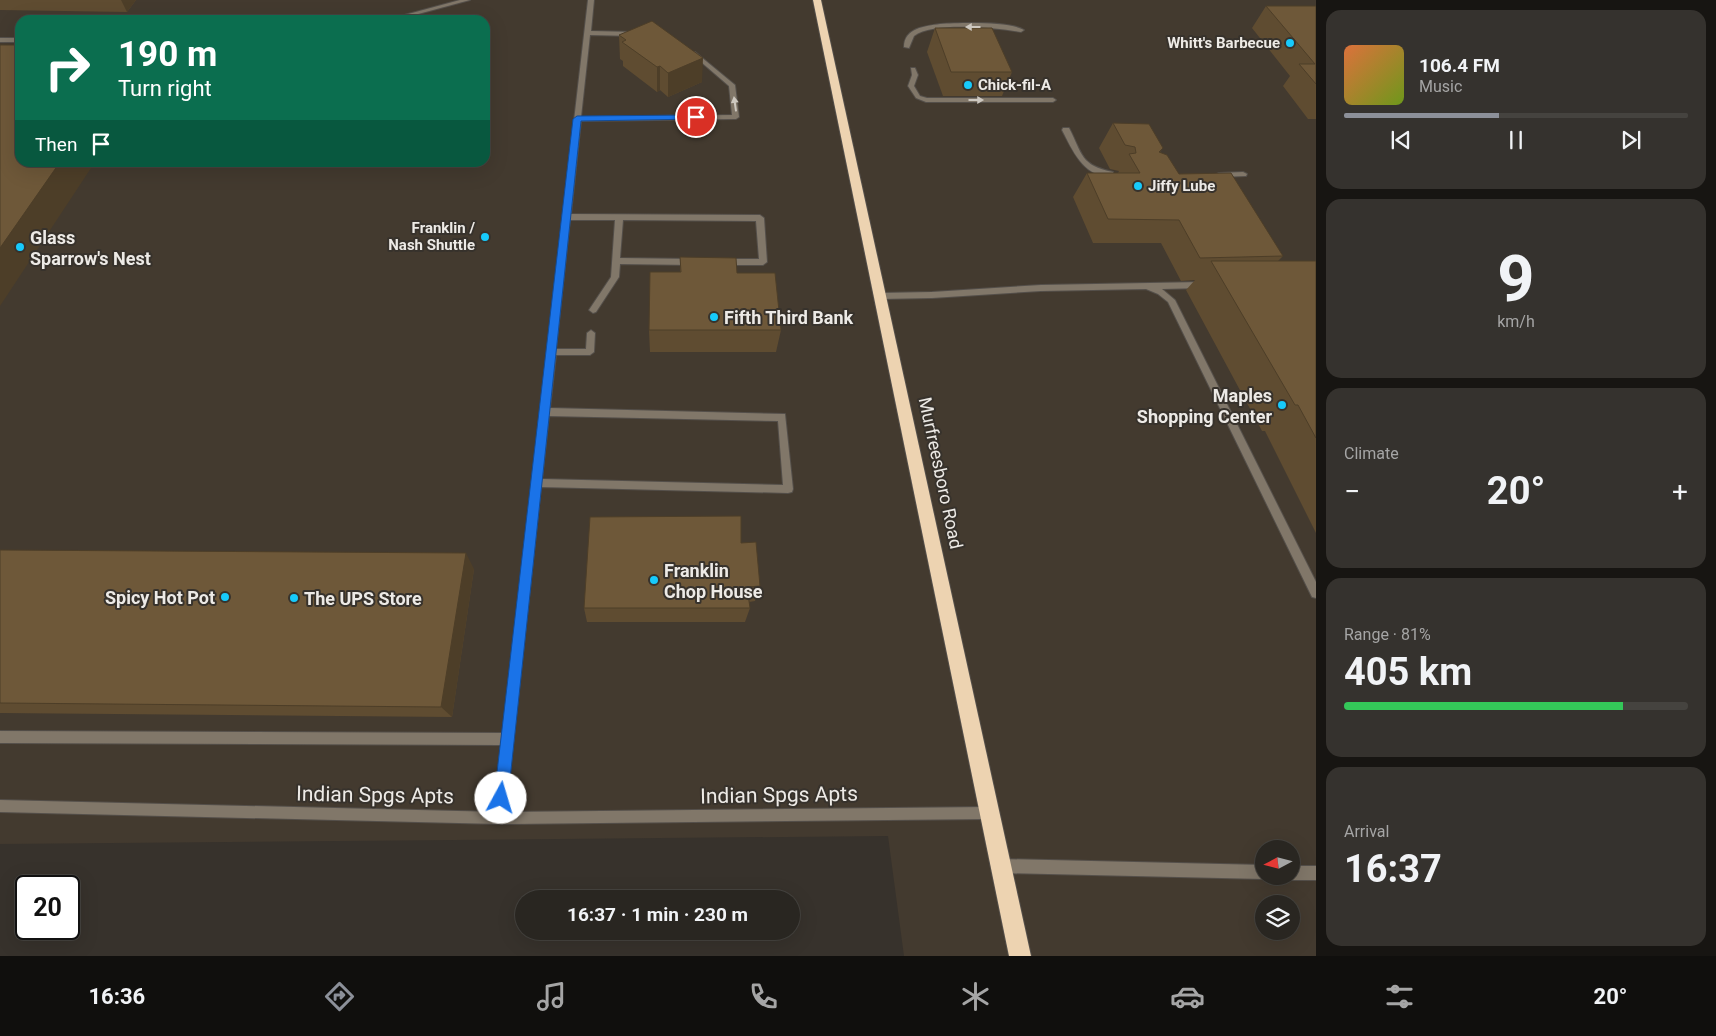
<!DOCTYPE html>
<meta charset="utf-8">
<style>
:root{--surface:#292621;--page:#35322e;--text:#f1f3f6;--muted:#a5a5a5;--line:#45433f;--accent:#8c9099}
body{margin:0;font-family:Roboto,sans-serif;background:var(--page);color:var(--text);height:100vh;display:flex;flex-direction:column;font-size:19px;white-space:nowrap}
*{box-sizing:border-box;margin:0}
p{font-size:16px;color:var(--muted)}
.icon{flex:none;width:28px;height:28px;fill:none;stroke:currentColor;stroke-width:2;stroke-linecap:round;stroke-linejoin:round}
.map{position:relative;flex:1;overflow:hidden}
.panel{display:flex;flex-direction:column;gap:10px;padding:10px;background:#171512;width:400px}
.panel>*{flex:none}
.hud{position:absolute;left:15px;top:15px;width:475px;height:152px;border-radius:15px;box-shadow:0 5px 20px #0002,0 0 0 1px var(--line);background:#0b6e4f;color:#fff;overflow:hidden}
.needle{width:32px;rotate:263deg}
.tools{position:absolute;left:1255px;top:840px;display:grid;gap:10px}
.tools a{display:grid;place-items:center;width:45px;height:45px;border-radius:50%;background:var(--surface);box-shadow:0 5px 20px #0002,0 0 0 1px var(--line);font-size:25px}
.speed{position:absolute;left:15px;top:875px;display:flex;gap:10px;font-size:25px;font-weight:700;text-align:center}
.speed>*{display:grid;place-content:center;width:65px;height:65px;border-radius:50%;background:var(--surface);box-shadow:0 5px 20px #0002,0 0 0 1px var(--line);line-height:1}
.speed .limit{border:2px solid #111;border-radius:8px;background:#fff;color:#111}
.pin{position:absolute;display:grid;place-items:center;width:42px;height:42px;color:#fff;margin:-21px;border:2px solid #fff;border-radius:50%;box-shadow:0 1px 5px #0007}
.me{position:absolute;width:55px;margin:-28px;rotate:6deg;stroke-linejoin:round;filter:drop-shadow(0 0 4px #0008)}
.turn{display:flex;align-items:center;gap:18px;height:105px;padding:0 20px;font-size:22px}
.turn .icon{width:65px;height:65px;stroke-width:2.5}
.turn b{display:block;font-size:35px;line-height:42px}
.then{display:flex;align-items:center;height:48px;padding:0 20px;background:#0003;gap:10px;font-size:19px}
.big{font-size:38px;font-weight:700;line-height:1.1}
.panel .widget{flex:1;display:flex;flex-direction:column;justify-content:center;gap:8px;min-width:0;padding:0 18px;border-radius:15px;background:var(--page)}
.panel .dial{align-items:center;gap:0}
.dial b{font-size:65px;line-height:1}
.song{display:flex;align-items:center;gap:15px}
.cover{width:60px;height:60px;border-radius:8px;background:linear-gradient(135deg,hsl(20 70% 55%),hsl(80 70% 35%))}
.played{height:5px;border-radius:2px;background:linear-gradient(90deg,var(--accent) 45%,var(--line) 45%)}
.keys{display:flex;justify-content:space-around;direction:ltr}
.heat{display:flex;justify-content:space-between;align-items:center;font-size:28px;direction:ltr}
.charge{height:8px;border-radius:4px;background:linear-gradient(90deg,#34c759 81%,var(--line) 0)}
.trip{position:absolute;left:515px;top:890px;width:285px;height:50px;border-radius:25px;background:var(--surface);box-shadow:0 5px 20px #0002,0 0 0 1px var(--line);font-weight:700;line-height:50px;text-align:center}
.menu{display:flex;height:80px;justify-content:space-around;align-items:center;background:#100f0d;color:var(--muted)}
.menu .icon{width:35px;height:35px}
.menu .on{color:var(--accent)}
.menu b{font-size:22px;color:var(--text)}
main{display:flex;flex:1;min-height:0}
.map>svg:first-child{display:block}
</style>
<main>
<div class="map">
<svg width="1316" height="956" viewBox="0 0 1316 956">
<rect width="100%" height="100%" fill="#37322c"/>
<!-- built -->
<path fill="#433a2f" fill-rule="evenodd" d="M0,0H1316V956H904L888,836L0,844ZM20,20H485V162H20ZM1264,849H1291V876H1264ZM1264,904H1291V931H1264Z"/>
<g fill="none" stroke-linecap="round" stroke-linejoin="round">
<defs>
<g id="lane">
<path d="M588,0H594L591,31L634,32L637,34L634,36L590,35L581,117L732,115L729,86L693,55L692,54L695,52L735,85L739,117L736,119L581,121L571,214L760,215L764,218L767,262L763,265H722L718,262L722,259H759L756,221L623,220L620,258L693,259L697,262L693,265L620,264L619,277L596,312L593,313L589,310L611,277L615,220H570L556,349H586L587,333L591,330L595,333L594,352L590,355H556L550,408L785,414L793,489L792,492L788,493L541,487L505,818L504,823L499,824L494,823L493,818L501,745L0,743V731L503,733ZM549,416L778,421L783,485L542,479Z"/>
<path d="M940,24C959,23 1009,21 1024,30L1021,32C996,28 934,21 914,36L909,48L904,47C904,28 925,26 940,24Z"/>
<path d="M911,68H915L918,75L914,86L920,96L927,98H1053L1056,100L1053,102H926L916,98L908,86L912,75Z"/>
<path d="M1063,128H1069C1083,155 1080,165 1113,172V176C1084,179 1073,151 1062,130Z"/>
<path d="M1243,172L1247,174L1246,176L1219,177L1215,175L1219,173Z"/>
<path d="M1203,282L1207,285L1203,288L1162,289L1175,300L1316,582V598L1312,597L1168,302L1158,294L1146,289L1041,291L932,298L880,299L876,296L880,293L932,292L1041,285Z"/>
<path d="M1001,859L1264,865V876H1269L1264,879L1001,873L996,871L994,866L996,861Z"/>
<path d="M1291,866H1316V880H1291L1286,878V876H1291Z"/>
</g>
<g id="street">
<path d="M460,0H470L396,20H386Z"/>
<rect x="0" y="38" width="20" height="4"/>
<path d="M0,800L499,812L989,807L994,808L995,813L994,818L989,819L499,824L0,812Z"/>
</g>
<path id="highway" d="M813,0H821L1031,956H1009Z"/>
</defs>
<!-- lane casing -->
<use href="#lane" stroke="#544f4a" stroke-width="2"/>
<!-- street casing -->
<use href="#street" stroke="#544f4a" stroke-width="2"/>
<!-- highway casing -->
<use href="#highway" stroke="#544f4a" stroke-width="2"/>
<!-- lane -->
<use href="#lane" fill="#817769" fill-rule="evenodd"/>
<!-- street -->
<use href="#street" fill="#817769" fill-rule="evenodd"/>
<!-- highway -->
<use href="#highway" fill="#edd3b1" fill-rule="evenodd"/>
</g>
<!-- wall -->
<g fill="#5f4c31">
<path d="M0,0H136L127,12L0,10Z"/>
<path d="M1266,6H1316V119H1308L1283,86L1290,76L1252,28Z"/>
<path d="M935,28L1012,72L1002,96H943L927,52Z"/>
<path d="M619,35L702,82L668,97L660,90L657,92L623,66V61L620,59Z"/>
<path d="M1113,123L1163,148L1160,152L1179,174L1283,256L1278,261H1316V533L1265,431H1262L1186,290L1195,280L1181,281L1161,243H1093L1073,197L1087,173H1118L1119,171L1110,169L1099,148Z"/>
<path d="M680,257L737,273L781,330L776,352H650L649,330L680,272Z"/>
<path d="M741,543L760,586L755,601L749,602L750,608L745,622H587L584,608Z"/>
<path d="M0,550L474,569L452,717L0,713Z"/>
</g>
<!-- shaded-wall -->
<g fill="#4d3e28">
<path d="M121,0H136L127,12Z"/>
<path d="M703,58L702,82L668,97V73Z"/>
<path d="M660,66V90L657,92V67Z"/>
<path d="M60,162H95L0,306V248Z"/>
<path d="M466,553L474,569L452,717L441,707Z"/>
</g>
<!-- building -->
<g fill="#6e5839" stroke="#4d3e28">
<path d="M1266,6H1316V84L1299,64H1315Z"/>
<path d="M652,21L703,58L668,73L660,66L657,67L622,42L626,40L619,35Z"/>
<path d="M935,28H992L1012,72H951Z"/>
<path d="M0,45H20V162H60L0,248Z"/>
<path d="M1113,123L1149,124L1163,148L1159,152L1167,155L1179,174L1231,173L1283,256L1200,258L1179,220L1108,219L1087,173H1140L1129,154L1136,153L1135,147L1125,145Z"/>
<path d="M680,257L736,258L737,273H775L781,330H649L650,272H681Z"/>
<path d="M1211,261H1316V438L1298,405H1295Z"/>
<path d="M741,516V543L756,542L760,586L747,587L750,608H584L590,517Z"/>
<path d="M0,550L466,553L441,707L0,703Z"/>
</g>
<!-- one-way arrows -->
<defs><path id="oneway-solid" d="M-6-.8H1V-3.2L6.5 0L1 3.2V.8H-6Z" transform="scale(1.25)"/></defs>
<g fill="#cdc8c0">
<use href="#oneway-solid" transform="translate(973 27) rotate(180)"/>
<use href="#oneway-solid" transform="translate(976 100)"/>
<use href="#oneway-solid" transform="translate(735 104) rotate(-98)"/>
</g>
<!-- route -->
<path fill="#1a73e8" stroke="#114b97" d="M696,115L700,117L699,119L581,121L508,798L506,803L501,805L496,803L494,798L573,119L577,116Z"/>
<!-- markers -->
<g fill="#17cafb" stroke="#37322c" stroke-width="2">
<circle cx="1290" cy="43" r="5"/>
<circle cx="968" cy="85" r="5"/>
<circle cx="1138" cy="186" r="5"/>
<circle cx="485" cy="237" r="5"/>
<circle cx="20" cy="247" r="5"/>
<circle cx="714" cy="317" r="5"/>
<circle cx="1282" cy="405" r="5"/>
<circle cx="654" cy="580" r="5"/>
<circle cx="225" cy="597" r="5"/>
<circle cx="294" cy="598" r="5"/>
</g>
<g text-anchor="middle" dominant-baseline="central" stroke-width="4" stroke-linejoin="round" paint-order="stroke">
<!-- far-poi labels -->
<g font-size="15" font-weight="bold" fill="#edeae6" stroke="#37322c" text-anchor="end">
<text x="1280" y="43">Whitt's Barbecue</text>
<text x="978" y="85" text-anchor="start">Chick-fil-A</text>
<text x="1148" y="186" text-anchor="start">Jiffy Lube</text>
<text x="475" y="228">Franklin /<tspan x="475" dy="17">Nash Shuttle</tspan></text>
</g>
<!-- poi labels -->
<g font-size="18" font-weight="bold" fill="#edeae6" stroke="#37322c" text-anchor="start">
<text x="30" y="237">Glass<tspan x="30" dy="21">Sparrow's Nest</tspan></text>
<text x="724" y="317">Fifth Third Bank</text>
<text x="1272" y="395" text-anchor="end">Maples<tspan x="1272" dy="21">Shopping Center</tspan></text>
<text x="664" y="570">Franklin<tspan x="664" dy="21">Chop House</tspan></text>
<text x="215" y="597" text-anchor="end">Spicy Hot Pot</text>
<text x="304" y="598">The UPS Store</text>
</g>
<!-- street labels -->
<g font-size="18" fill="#edeae6" stroke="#37322c">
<text transform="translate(941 473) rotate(78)">Murfreesboro Road</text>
</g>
<!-- near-street labels -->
<g font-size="21" fill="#edeae6" stroke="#37322c">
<text transform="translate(375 795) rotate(1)">Indian Spgs Apts</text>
<text transform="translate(779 795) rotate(-1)">Indian Spgs Apts</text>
</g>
</g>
</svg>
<div class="tools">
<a><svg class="needle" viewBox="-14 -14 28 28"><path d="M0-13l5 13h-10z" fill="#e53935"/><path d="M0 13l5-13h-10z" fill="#a5a5a5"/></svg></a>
<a><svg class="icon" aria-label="layers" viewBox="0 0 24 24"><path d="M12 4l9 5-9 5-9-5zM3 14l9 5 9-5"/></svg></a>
</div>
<div class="speed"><div class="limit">20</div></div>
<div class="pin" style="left:696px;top:117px;background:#d93025"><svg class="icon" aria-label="arrive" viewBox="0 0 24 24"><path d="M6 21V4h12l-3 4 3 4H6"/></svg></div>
<svg class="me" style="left:501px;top:798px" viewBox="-20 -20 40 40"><circle r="19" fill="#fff"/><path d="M0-13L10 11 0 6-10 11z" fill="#1a73e8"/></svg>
<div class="trip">16:37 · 1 min · 230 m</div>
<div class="hud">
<div class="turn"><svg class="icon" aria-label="right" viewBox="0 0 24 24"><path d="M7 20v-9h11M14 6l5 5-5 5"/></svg><div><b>190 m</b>Turn right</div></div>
<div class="then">Then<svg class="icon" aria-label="arrive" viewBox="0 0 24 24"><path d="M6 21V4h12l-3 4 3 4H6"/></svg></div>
</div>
</div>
<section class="panel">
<div class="widget">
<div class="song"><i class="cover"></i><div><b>106.4 FM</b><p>Music</p></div></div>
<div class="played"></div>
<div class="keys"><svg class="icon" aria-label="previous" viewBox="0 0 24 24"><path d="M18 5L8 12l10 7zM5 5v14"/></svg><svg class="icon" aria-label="pause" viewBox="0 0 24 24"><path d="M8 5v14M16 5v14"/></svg><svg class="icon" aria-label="next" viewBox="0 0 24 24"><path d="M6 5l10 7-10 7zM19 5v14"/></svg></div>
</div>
<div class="widget dial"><b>9</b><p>km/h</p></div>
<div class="widget"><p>Climate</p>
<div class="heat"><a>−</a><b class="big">20°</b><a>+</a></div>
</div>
<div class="widget"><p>Range · 81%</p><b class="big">405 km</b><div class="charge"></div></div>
<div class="widget"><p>Arrival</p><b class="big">16:37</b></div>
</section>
</main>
<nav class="menu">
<b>16:36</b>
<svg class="icon on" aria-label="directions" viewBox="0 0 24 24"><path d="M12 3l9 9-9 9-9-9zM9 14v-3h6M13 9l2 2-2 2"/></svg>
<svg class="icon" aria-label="music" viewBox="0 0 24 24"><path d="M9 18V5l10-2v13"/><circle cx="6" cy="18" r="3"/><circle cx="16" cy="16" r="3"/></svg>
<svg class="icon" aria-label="phone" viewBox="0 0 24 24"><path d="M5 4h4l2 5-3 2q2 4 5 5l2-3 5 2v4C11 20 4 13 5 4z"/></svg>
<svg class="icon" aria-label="climate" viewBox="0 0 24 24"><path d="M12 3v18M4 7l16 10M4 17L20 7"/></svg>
<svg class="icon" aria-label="car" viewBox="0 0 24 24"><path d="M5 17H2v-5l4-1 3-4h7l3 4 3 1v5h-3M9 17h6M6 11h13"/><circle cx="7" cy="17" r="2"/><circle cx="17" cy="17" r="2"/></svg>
<svg class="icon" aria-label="filters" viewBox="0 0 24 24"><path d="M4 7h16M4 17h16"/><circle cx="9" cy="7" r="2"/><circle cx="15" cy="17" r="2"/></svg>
<b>20°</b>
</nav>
